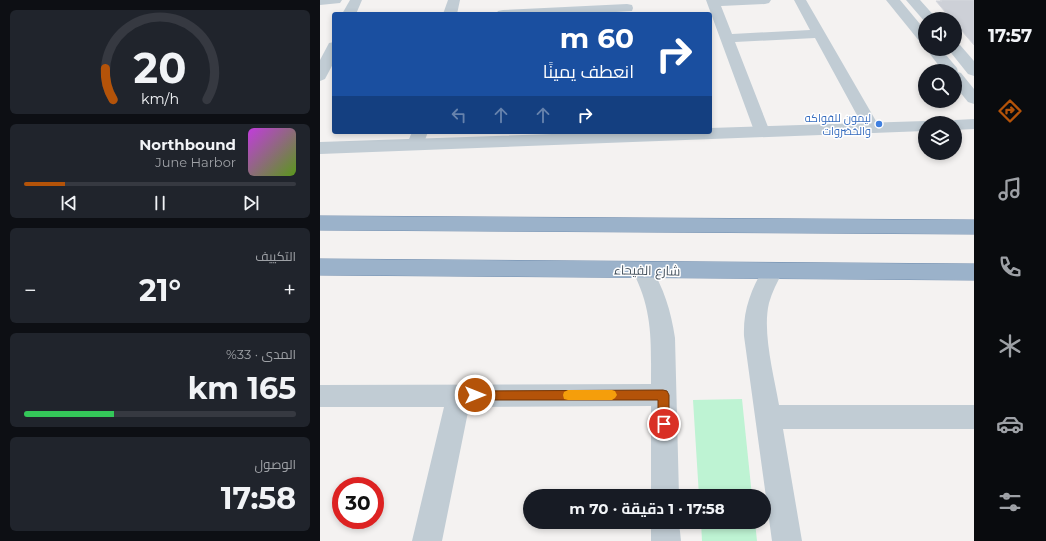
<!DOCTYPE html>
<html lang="ar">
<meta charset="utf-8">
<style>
:root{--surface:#171b24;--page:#20242c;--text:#f1f3f6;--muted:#9ea1a6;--line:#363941;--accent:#b45309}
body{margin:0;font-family:Montserrat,Cairo,sans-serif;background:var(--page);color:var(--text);direction:rtl;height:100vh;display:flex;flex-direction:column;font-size:15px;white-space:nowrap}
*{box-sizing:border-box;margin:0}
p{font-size:13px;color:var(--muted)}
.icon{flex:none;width:22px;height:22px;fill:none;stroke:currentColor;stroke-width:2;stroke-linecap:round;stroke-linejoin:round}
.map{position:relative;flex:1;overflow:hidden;direction:ltr}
.drawer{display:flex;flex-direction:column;gap:10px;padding:10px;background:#0d0f14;width:320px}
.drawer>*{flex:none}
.banner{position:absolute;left:12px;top:12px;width:380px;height:122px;border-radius:4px;box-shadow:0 2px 6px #0003;direction:rtl;background:#1a4fa0;color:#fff;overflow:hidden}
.buttons{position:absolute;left:598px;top:12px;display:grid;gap:8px}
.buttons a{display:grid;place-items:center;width:44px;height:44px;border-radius:50%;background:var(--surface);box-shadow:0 2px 6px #0003;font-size:20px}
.speed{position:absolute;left:12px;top:477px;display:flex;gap:8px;font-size:20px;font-weight:700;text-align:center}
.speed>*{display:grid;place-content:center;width:52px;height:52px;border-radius:50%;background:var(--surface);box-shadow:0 2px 6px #0003;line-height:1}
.speed .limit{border:6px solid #d22;background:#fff;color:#111}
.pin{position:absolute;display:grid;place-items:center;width:34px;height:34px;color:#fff;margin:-17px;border:2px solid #fff;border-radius:50%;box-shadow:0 1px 4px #0007}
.me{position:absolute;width:44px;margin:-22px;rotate:90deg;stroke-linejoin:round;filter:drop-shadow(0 0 3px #0008)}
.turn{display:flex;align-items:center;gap:14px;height:84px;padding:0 12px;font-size:18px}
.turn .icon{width:52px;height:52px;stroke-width:2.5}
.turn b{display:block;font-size:28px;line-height:34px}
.lanes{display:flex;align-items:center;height:38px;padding:0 12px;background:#0003;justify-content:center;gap:20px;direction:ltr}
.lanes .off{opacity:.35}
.big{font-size:30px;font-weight:700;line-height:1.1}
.drawer .tile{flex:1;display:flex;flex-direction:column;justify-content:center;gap:6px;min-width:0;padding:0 14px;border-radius:6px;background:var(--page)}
.drawer .dial{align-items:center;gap:0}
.dial svg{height:104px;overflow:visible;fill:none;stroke:var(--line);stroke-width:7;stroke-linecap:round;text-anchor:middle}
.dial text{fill:var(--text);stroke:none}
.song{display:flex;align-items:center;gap:12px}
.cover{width:48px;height:48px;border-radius:6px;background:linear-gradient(135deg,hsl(290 70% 55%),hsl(90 70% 35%))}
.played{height:4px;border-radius:2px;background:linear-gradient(90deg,var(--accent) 15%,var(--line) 15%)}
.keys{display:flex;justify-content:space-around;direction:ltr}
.heat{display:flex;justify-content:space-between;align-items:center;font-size:22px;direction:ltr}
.charge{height:6px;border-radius:3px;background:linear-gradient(90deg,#34c759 33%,var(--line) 0)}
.trip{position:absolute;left:203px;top:489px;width:248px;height:40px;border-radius:20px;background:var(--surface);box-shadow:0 2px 6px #0003;font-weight:700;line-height:40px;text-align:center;direction:rtl}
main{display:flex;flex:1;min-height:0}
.dock{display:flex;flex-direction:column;width:72px;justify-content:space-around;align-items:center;background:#090b0e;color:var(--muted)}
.dock .icon{width:28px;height:28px}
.dock .current{color:var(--accent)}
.dock b{font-size:18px;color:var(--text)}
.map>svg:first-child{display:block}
</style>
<main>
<nav class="dock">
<b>17:57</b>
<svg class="icon current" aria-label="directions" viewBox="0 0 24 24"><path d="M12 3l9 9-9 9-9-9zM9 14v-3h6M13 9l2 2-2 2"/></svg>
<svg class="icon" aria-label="music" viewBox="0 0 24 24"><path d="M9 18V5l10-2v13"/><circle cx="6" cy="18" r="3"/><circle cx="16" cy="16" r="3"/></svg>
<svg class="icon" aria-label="phone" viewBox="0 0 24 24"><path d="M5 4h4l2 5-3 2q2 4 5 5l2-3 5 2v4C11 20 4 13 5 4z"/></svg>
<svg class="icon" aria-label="climate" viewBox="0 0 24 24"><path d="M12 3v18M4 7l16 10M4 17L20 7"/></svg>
<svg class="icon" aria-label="car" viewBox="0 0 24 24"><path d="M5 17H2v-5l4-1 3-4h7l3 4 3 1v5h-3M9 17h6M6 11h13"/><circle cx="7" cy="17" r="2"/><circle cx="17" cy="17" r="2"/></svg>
<svg class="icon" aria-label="filters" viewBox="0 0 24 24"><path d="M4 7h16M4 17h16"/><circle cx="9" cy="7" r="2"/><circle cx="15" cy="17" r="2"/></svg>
</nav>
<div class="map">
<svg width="654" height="541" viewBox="0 0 654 541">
<rect width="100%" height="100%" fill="#f4f2f1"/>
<!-- green -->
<g fill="#bef3d3">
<path d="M422,399L432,496H379L373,400Z"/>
<path d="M381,522H435L437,541H382Z"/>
</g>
<!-- building -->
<path fill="#cdd0d7" stroke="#d5d7dd" d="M620,0H654V45L635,23V19H631L616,1H622Z"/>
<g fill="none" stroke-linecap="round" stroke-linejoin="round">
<defs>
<g id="trunk">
<path d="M0,216L654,220V234L0,230Z"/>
<path d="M0,259L654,264V280L0,275Z"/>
</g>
</defs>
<!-- trunk casing -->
<use href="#trunk" stroke="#718eaf" stroke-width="1"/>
<!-- minor -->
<g fill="#c1ccd4" fill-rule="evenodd">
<path d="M0,0H22L20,3L0,5Z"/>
<path d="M30,0H42L36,14H22Z"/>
<path d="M128,0H140L137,14H123Z"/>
<path d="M386,0H451L449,3L445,4L401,6L412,34L490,30L474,0H486L560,128L558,132L552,133L546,132L544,128L495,38L415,42L450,132L448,136L442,137L436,136Z"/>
<path d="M307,4L312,5L313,8L312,11L264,14H176L178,11L183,10Z"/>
<path d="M14,42V62L5,79L0,81V60L9,43Z"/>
<path d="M92,132H108L102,148L96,149L90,148L87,144Z"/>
<path d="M322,262L329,264C344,288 351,311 355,338L359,496H331V406L149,407L122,541H92L124,407H0V385L331,384C331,340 333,310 312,270L315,264Z"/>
<path d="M452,264L459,266L463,272C457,282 452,292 449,303C442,332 454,376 459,405H654V429H463L482,541H452L424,336C423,310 431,289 445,266Z"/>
<path d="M331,522H359L361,541H331Z"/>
</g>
<!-- tertiary -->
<g fill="#c1ccd4" fill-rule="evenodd">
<path d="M566,0H580L605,30V43L600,42Z"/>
<path d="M586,0H600L617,19H605V22Z"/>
<path d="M635,44L640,45L654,61V76L648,74L628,49H635Z"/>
<path d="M606,49H621L637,68L638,72L641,73L654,89V104L648,102L635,86V71H623Z"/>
<path d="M654,119V129L635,130V123H628L635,120Z"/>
<path d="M605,121L612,123H605V131L0,154V142L290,132H390V128Z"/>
</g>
<!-- trunk -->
<use href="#trunk" fill="#9bb2ca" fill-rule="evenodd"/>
</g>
<!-- route -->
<path fill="#b45309" stroke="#753606" d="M343,390L347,391L349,395V424L348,427L344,429L340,427L338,424V400H155L151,399L150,395L151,392L155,391Z"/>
<!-- slow -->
<path fill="#f59e0b" d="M248,390H292L295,391L297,395L295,398L292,400H248L244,399L243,395L244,392Z"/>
<!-- markers -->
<circle fill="#3f7fe0" stroke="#fff" stroke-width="1.5" cx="559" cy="124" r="4"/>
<g text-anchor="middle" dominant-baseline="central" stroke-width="3" stroke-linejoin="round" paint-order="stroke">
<!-- far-shop labels -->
<g font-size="11" fill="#366cbe" stroke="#fff" text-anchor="end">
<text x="551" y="118">ليمون للفواكه<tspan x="551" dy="13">والخضروات</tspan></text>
</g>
<!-- street labels -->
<g font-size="13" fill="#485561" stroke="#fff">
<text transform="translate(327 270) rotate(1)">شارع الفيحاء</text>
</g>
</g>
</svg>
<div class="buttons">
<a><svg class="icon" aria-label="sound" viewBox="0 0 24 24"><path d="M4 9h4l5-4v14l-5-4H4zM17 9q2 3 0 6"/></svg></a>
<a><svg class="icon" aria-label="search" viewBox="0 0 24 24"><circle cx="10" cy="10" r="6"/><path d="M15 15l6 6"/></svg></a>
<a><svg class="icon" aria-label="layers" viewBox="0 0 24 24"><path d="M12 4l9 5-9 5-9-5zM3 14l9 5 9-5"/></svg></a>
</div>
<div class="speed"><div class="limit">30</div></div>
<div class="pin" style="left:344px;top:424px;background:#d93025"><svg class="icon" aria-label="arrive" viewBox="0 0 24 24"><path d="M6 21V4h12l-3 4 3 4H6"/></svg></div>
<svg class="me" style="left:155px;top:395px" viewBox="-20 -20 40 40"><circle r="17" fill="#b45309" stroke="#fff" stroke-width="3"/><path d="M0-11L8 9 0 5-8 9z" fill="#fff"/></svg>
<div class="trip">17:58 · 1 دقيقة · 70 m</div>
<div class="banner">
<div class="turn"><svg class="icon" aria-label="right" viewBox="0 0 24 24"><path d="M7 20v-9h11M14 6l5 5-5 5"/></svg><div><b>60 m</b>انعطف يمينًا</div></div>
<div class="lanes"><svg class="icon off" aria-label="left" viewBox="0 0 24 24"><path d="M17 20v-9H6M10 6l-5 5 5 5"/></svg><svg class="icon off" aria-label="ahead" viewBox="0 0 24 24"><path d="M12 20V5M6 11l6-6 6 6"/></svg><svg class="icon off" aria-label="ahead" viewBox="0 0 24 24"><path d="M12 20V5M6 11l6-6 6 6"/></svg><svg class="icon" aria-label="right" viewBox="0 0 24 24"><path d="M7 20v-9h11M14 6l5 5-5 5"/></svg></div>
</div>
</div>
<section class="drawer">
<div class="tile dial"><svg viewBox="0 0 100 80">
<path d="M14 69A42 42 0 1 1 86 69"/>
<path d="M14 69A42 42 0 0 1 8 45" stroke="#b45309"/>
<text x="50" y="56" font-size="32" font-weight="700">20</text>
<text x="50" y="72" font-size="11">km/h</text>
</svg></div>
<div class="tile">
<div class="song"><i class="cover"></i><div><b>Northbound</b><p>June Harbor</p></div></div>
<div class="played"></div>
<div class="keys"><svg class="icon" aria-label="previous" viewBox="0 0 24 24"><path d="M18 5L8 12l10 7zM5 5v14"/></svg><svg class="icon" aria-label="pause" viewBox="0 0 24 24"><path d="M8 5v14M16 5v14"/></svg><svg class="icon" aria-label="next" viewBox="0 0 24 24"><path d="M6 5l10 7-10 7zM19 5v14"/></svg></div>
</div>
<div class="tile"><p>التكييف</p>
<div class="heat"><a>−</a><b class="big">21°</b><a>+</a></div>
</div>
<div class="tile"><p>المدى · 33%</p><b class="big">165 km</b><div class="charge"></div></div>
<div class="tile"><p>الوصول</p><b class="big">17:58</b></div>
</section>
</main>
